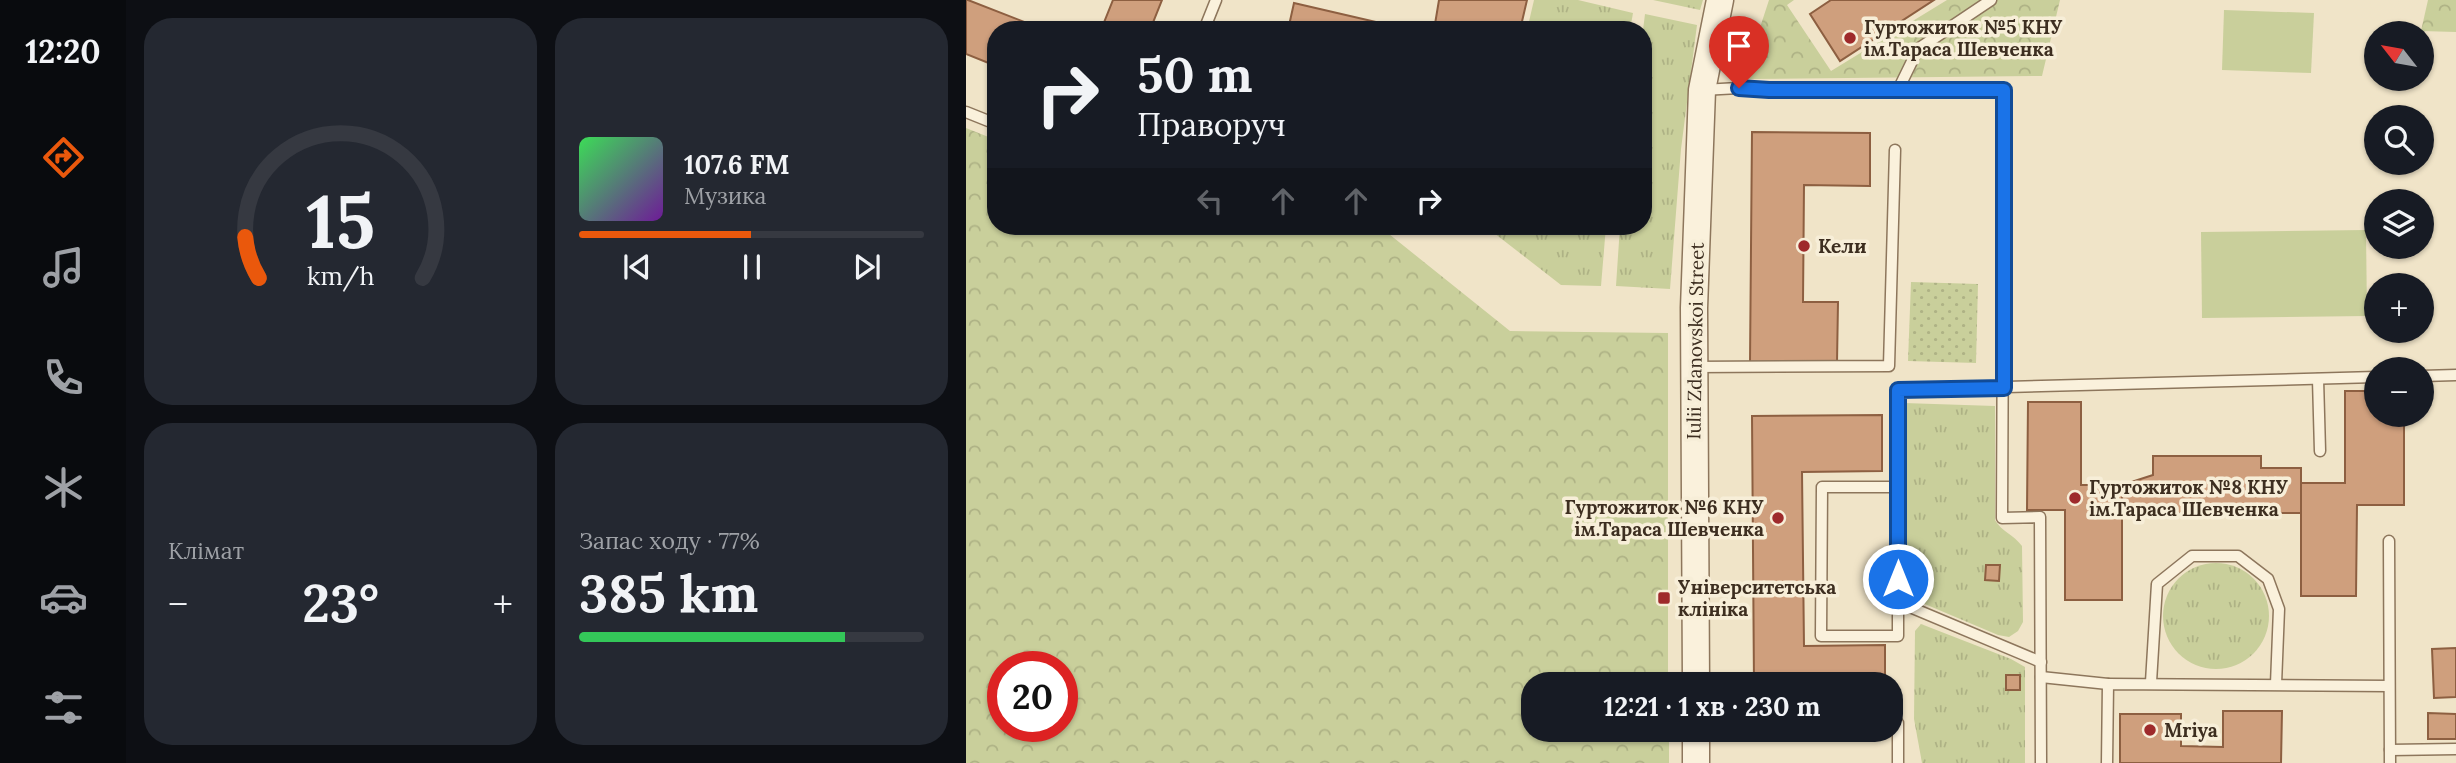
<!DOCTYPE html>
<html lang="uk">
<meta charset="utf-8">
<style>
:root{--surface:#171b24;--page:#242831;--text:#f1f3f6;--muted:#9ea1a6;--line:#363941;--accent:#ea580c}
body{margin:0;font-family:Lora,serif;background:var(--page);color:var(--text);height:100vh;display:flex;flex-direction:column;font-size:26px;white-space:nowrap}
*{box-sizing:border-box;margin:0}
p{font-size:23px;color:var(--muted)}
.icon{flex:none;width:38px;height:38px;fill:none;stroke:currentColor;stroke-width:2;stroke-linecap:round;stroke-linejoin:round}
.map{position:relative;flex:1;overflow:hidden}
.side{display:flex;flex-direction:column;gap:18px;padding:18px;background:#0d0f14;width:840px}
.side>*{flex:none}
.banner{position:absolute;left:21px;top:21px;width:665px;height:214px;border-radius:28px;box-shadow:0 2px 5px #0004;background:#171b24;color:var(--text);overflow:hidden}
.needle{width:46px;rotate:301deg}
.tools{position:absolute;left:1398px;top:21px;display:grid;gap:14px}
.tools a{display:grid;place-items:center;width:70px;height:70px;border-radius:50%;background:var(--surface);box-shadow:0 2px 5px #0004;font-size:35px}
.speed{position:absolute;left:21px;top:651px;display:flex;gap:14px;font-size:35px;font-weight:700;text-align:center}
.speed>*{display:grid;place-content:center;width:91px;height:91px;border-radius:50%;background:var(--surface);box-shadow:0 2px 5px #0004;line-height:1}
.speed .limit{border:10px solid #d22;background:#fff;color:#111}
.pin{position:absolute;display:grid;place-items:center;width:60px;height:60px;color:#fff;margin:-72px -30px;border-radius:50% 50% 50% 0;rotate:-45deg;box-shadow:0 0 7px #0007}
.pin .icon{rotate:45deg}
.me{position:absolute;width:77px;margin:-38px;rotate:0deg;stroke-linejoin:round;filter:drop-shadow(0 0 5px #0008)}
.turn{display:flex;align-items:center;gap:24px;height:147px;padding:0 35px;font-size:32px}
.turn .icon{width:91px;height:91px;stroke-width:2.5}
.turn b{display:block;font-size:49px;line-height:60px}
.lanes{display:flex;align-items:center;height:66px;padding:0 35px;background:#0003;justify-content:center;gap:35px;direction:ltr}
.lanes .off{opacity:.35}
.big{font-size:52px;font-weight:700;line-height:1.1}
.side .card{flex:1;display:flex;flex-direction:column;justify-content:center;gap:10px;min-width:0;padding:0 24px;border-radius:28px;background:var(--page)}
.side .dial{align-items:center;gap:0}
.dial svg{height:182px;overflow:visible;fill:none;stroke:var(--line);stroke-width:7;stroke-linecap:round;text-anchor:middle}
.dial text{fill:var(--text);stroke:none}
.song{display:flex;align-items:center;gap:21px}
.cover{width:84px;height:84px;border-radius:10px;background:linear-gradient(135deg,hsl(130 70% 55%),hsl(280 70% 35%))}
.played{height:7px;border-radius:4px;background:linear-gradient(90deg,var(--accent) 50%,var(--line) 50%)}
.keys{display:flex;justify-content:space-around;direction:ltr}
.heat{display:flex;justify-content:space-between;align-items:center;font-size:38px;direction:ltr}
.charge{height:10px;border-radius:5px;background:linear-gradient(90deg,#34c759 77%,var(--line) 0)}
.side .tiles{flex:1;display:grid;gap:18px;grid-template-columns:repeat(2,1fr)}
.trip{position:absolute;left:555px;top:672px;width:382px;height:70px;border-radius:28px;background:var(--surface);box-shadow:0 2px 5px #0004;font-weight:700;line-height:70px;text-align:center}
main{display:flex;flex:1;min-height:0}
.tab-bar{display:flex;flex-direction:column;width:126px;justify-content:space-around;align-items:center;background:#090b0e;color:var(--muted)}
.tab-bar .icon{width:49px;height:49px}
.tab-bar .on{color:var(--accent)}
.tab-bar b{font-size:32px;color:var(--text)}
.map>svg:first-child{display:block}
</style>
<main>
<nav class="tab-bar">
<b>12:20</b>
<svg class="icon on" aria-label="directions" viewBox="0 0 24 24"><path d="M12 3l9 9-9 9-9-9zM9 14v-3h6M13 9l2 2-2 2"/></svg>
<svg class="icon" aria-label="music" viewBox="0 0 24 24"><path d="M9 18V5l10-2v13"/><circle cx="6" cy="18" r="3"/><circle cx="16" cy="16" r="3"/></svg>
<svg class="icon" aria-label="phone" viewBox="0 0 24 24"><path d="M5 4h4l2 5-3 2q2 4 5 5l2-3 5 2v4C11 20 4 13 5 4z"/></svg>
<svg class="icon" aria-label="climate" viewBox="0 0 24 24"><path d="M12 3v18M4 7l16 10M4 17L20 7"/></svg>
<svg class="icon" aria-label="car" viewBox="0 0 24 24"><path d="M5 17H2v-5l4-1 3-4h7l3 4 3 1v5h-3M9 17h6M6 11h13"/><circle cx="7" cy="17" r="2"/><circle cx="17" cy="17" r="2"/></svg>
<svg class="icon" aria-label="filters" viewBox="0 0 24 24"><path d="M4 7h16M4 17h16"/><circle cx="9" cy="7" r="2"/><circle cx="15" cy="17" r="2"/></svg>
</nav>
<section class="side">
<div class="tiles">
<div class="card dial"><svg viewBox="0 0 100 80">
<path d="M14 69A42 42 0 1 1 86 69"/>
<path d="M14 69A42 42 0 0 1 8 51" stroke="#ea580c"/>
<text x="50" y="56" font-size="32" font-weight="700">15</text>
<text x="50" y="72" font-size="11">km/h</text>
</svg></div>
<div class="card">
<div class="song"><i class="cover"></i><div><b>107.6 FM</b><p>Музика</p></div></div>
<div class="played"></div>
<div class="keys"><svg class="icon" aria-label="previous" viewBox="0 0 24 24"><path d="M18 5L8 12l10 7zM5 5v14"/></svg><svg class="icon" aria-label="pause" viewBox="0 0 24 24"><path d="M8 5v14M16 5v14"/></svg><svg class="icon" aria-label="next" viewBox="0 0 24 24"><path d="M6 5l10 7-10 7zM19 5v14"/></svg></div>
</div>
<div class="card"><p>Клімат</p>
<div class="heat"><a>−</a><b class="big">23°</b><a>+</a></div>
</div>
<div class="card"><p>Запас ходу · 77%</p><b class="big">385 km</b><div class="charge"></div></div>
</div>
</section>
<div class="map">
<svg width="1490" height="763" viewBox="0 0 1490 763">
<defs>
<pattern id="grass-tufts" width="24" height="20" patternUnits="userSpaceOnUse" patternTransform="scale(1.75)"><rect width="24" height="20" fill="#c9cf9b"/><path d="M3 7l-1-3M5 7V3M7 7l1-3M15 17l-1-3M17 17v-4M19 17l1-3" fill="none" stroke="#aeb285"/></pattern>
<pattern id="forest-crowns" width="20" height="18" patternUnits="userSpaceOnUse" patternTransform="scale(1.75)"><rect width="20" height="18" fill="#c9cf9b"/><path d="M2 6a3 3 0 1 1 6 0M12 15a3 3 0 1 1 6 0" fill="none" stroke="#aeb285"/></pattern>
<pattern id="park-dots" width="8" height="8" patternUnits="userSpaceOnUse" patternTransform="scale(1.75)"><rect width="8" height="8" fill="#c9cf9b"/><path d="M2 2h.1M6 6h.1" fill="none" stroke="#aeb285" stroke-width="1.8" stroke-linecap="round"/></pattern>
</defs>
<rect width="100%" height="100%" fill="#f0e4c8"/>
<!-- grass -->
<g fill="url(#grass-tufts)">
<path d="M568,0H612L667,13L664,30H561Z"/>
<path d="M687,0H737L734,10Z"/>
<path d="M679,14L731,25L715,149L704,289L650,286L654,226H677V30Z"/>
<path d="M519,226H640L635,286L595,285Z"/>
<path d="M938,403L1029,406V520C1035,531 1048,535 1056,546L1057,622L1052,631L1043,637L1032,635L954,602L945,594L940,584Z"/>
<circle cx="1250" cy="616" r="53"/>
<path d="M955,624L1045,659L1059,667V763H956L948,719L949,631Z"/>
</g>
<!-- forest -->
<g fill="url(#forest-crowns)" fill-rule="evenodd">
<path d="M803,0H828L821,5L865,71L981,0H1094L1076,76L783,79L786,52Z"/>
<path d="M1462,0H1490V32L1455,31Z"/>
<path d="M0,128L30,140V226H413L544,331L702,333V684H567V730H703V763H0ZM37,667H96V726H37Z"/>
</g>
<!-- park -->
<path fill="url(#park-dots)" d="M945,282L1012,284L1010,363L942,361Z"/>
<!-- pitch -->
<g fill="#c9cf9b">
<path d="M1258,10L1348,13L1345,73L1256,70Z"/>
<path d="M1400,230L1401,316L1236,318L1235,232Z"/>
</g>
<!-- building -->
<g fill="#cf9f7d" stroke="#8d5f41" stroke-width="2">
<path d="M0,0H2L79,30H30V66L0,54Z"/>
<path d="M147,0H196L184,30H135Z"/>
<path d="M473,0H561L554,30H468Z"/>
<path d="M865,0H968L874,61L844,14Z"/>
<path d="M328,3L410,22L408,30H322Z"/>
<path d="M786,132L904,133V186L838,185L837,302H872L871,363H784Z"/>
<path d="M1379,391H1410V415H1438V505H1391L1390,596H1335V483H1379Z"/>
<path d="M1062,402H1115V485H1156V600H1099V510H1061Z"/>
<path d="M916,415V471L836,472L838,646L919,645V684H788L786,416Z"/>
<path d="M1187,456H1295V468H1335V513H1156V485L1187,475Z"/>
<path d="M1020,565H1034L1033,581L1019,580Z"/>
<path d="M1490,648V697L1468,698L1466,649Z"/>
<rect x="1040" y="675" width="14" height="15"/>
<path d="M1257,711H1316L1315,763H1154V714H1215V746L1257,747Z"/>
<path d="M1462,713L1490,714V739H1462Z"/>
</g>
<g fill="none" stroke-linecap="round" stroke-linejoin="round">
<defs>
<g id="service">
<path d="M238,30L250,0"/>
<path d="M736,90L773,88L803,90H1038L1036,518L1074,517L1075,763"/>
<path d="M932,90L952,49L1025,0"/>
<path d="M0,112L30,124"/>
<path d="M727,367L923,366L929,150"/>
<path d="M1456,376L1490,375"/>
<path d="M1352,379L1354,451"/>
<path d="M931,487H856L855,636H932V602"/>
<path d="M1423,541L1424,763"/>
<path d="M1075,662L932,602V390L1410,377"/>
<path d="M1075,677L1142,684"/>
<path d="M1185,682L1191,584L1226,556H1272L1302,579L1313,609L1310,684"/>
<path d="M1424,750L1490,749"/>
<path d="M932,763V723"/>
<path d="M1141,763L1142,684L1423,686"/>
</g>
<g id="tertiary">
<path d="M730,684L728,308L736,90L754,0"/>
<path d="M730,730V763"/>
</g>
</defs>
<!-- service casing -->
<use href="#service" stroke="#8d765c" stroke-width="13"/>
<!-- tertiary casing -->
<use href="#tertiary" stroke="#8d765c" stroke-width="29"/>
<!-- service -->
<use href="#service" stroke="#faf1dc" stroke-width="10"/>
<!-- tertiary -->
<use href="#tertiary" stroke="#faf1dc" stroke-width="26"/>
</g>
<g fill="none" stroke-linecap="round" stroke-linejoin="round">
<defs>
<path id="route" d="M773,88L803,90H1038V388L932,390V579"/>
</defs>
<!-- route casing -->
<use href="#route" stroke="#114b97" stroke-width="18"/>
<!-- route -->
<use href="#route" stroke="#1a73e8" stroke-width="12"/>
</g>
<!-- markers -->
<g fill="#9e2a2b" stroke="#f7eed8" stroke-width="2.5">
<circle cx="884" cy="38" r="7"/>
<circle cx="838" cy="246" r="7"/>
<circle cx="1109" cy="498" r="7"/>
<circle cx="812" cy="518" r="7"/>
<rect x="691" y="591" width="14" height="14" rx="3.5"/>
<circle cx="1184" cy="730" r="7"/>
</g>
<g text-anchor="middle" dominant-baseline="central" stroke-width="7" stroke-linejoin="round" paint-order="stroke">
<!-- poi labels -->
<g font-size="19" font-weight="bold" fill="#3d2e20" stroke="#f7eed8" text-anchor="start">
<text x="898" y="27">Гуртожиток №5 КНУ<tspan x="898" dy="22">ім.Тараса Шевченка</tspan></text>
<text x="852" y="246">Кели</text>
<text x="1123" y="487">Гуртожиток №8 КНУ<tspan x="1123" dy="22">ім.Тараса Шевченка</tspan></text>
<text x="798" y="507" text-anchor="end">Гуртожиток №6 КНУ<tspan x="798" dy="22">ім.Тараса Шевченка</tspan></text>
<text x="712" y="587">Університетська<tspan x="712" dy="22">клініка</tspan></text>
<text x="1198" y="730">Mriya</text>
</g>
<!-- street labels -->
<g font-size="19" fill="#3d2e20" stroke="#f7eed8">
<text transform="translate(729 341) rotate(-89)">Iulii Zdanovskoi Street</text>
</g>
</g>
</svg>
<div class="tools">
<a><svg class="needle" viewBox="-14 -14 28 28"><path d="M0-13l5 13h-10z" fill="#e53935"/><path d="M0 13l5-13h-10z" fill="#9ea1a6"/></svg></a>
<a><svg class="icon" aria-label="search" viewBox="0 0 24 24"><circle cx="10" cy="10" r="6"/><path d="M15 15l6 6"/></svg></a>
<a><svg class="icon" aria-label="layers" viewBox="0 0 24 24"><path d="M12 4l9 5-9 5-9-5zM3 14l9 5 9-5"/></svg></a>
<a>+</a>
<a>−</a>
</div>
<div class="speed"><div class="limit">20</div></div>
<div class="pin" style="left:773px;top:88px;background:#d93025"><svg class="icon" aria-label="arrive" viewBox="0 0 24 24"><path d="M6 21V4h12l-3 4 3 4H6"/></svg></div>
<svg class="me" style="left:932px;top:579px" viewBox="-20 -20 40 40"><circle r="17" fill="#1a73e8" stroke="#fff" stroke-width="3"/><path d="M0-11L8 9 0 5-8 9z" fill="#fff"/></svg>
<div class="trip">12:21 · 1 хв · 230 m</div>
<div class="banner">
<div class="turn"><svg class="icon" aria-label="right" viewBox="0 0 24 24"><path d="M7 20v-9h11M14 6l5 5-5 5"/></svg><div><b>50 m</b>Праворуч</div></div>
<div class="lanes"><svg class="icon off" aria-label="left" viewBox="0 0 24 24"><path d="M17 20v-9H6M10 6l-5 5 5 5"/></svg><svg class="icon off" aria-label="ahead" viewBox="0 0 24 24"><path d="M12 20V5M6 11l6-6 6 6"/></svg><svg class="icon off" aria-label="ahead" viewBox="0 0 24 24"><path d="M12 20V5M6 11l6-6 6 6"/></svg><svg class="icon" aria-label="right" viewBox="0 0 24 24"><path d="M7 20v-9h11M14 6l5 5-5 5"/></svg></div>
</div>
</div>
</main>
